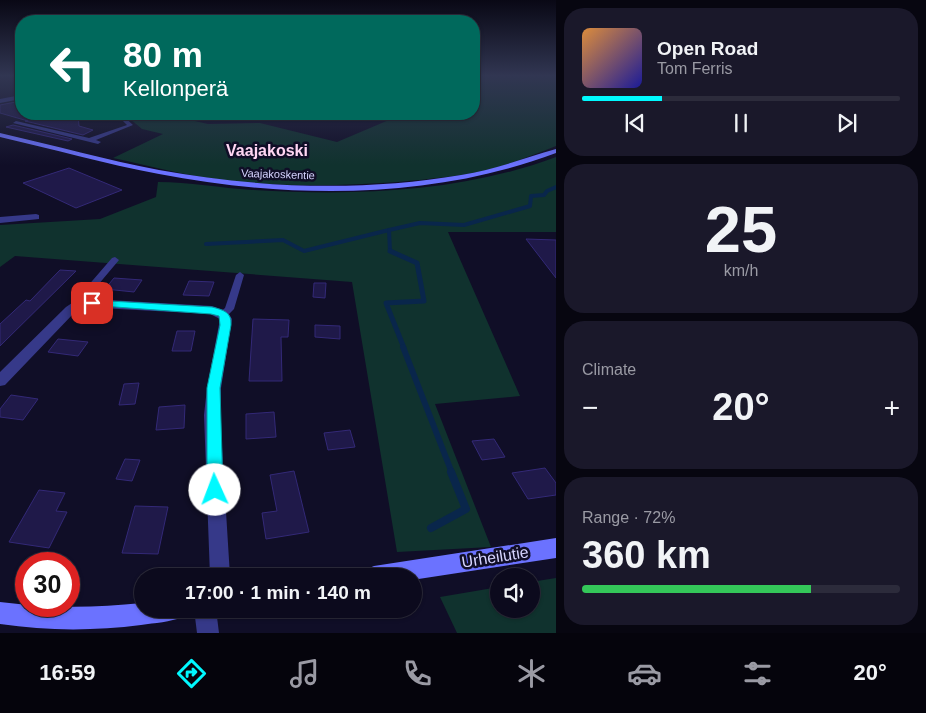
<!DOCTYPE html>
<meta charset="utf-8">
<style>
:root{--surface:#0c0a1d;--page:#1a182a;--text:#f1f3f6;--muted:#9a9aa4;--line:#2c2b3b;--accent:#00f9ff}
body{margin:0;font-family:Helvetica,sans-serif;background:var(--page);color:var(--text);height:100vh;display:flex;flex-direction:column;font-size:19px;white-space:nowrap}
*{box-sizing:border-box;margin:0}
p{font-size:16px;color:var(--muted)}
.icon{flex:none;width:28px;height:28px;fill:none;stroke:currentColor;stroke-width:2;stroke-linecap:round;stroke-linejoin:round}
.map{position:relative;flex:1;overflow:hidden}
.sheet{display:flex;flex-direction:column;gap:8px;padding:8px;background:#070610;width:370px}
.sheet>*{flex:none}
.top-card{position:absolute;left:15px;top:15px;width:465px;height:105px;border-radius:20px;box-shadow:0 1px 4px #0004,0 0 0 1px var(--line);background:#00695c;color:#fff;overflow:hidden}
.fabs{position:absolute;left:490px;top:568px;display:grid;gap:10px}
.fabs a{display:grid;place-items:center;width:50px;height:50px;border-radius:50%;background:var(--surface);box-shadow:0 1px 4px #0004,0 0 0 1px var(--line);font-size:25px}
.speed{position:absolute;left:15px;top:552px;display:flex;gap:10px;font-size:25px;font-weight:700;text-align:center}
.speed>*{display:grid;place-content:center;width:65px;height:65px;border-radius:50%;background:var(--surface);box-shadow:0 1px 4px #0004,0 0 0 1px var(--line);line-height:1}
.speed .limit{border:8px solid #d22;background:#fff;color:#111}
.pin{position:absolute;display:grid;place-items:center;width:42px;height:42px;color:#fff;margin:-21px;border-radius:10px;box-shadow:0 2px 8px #0006}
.me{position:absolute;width:55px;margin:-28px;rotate:358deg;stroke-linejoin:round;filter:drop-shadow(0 0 4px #0008)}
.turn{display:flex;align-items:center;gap:18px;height:105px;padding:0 25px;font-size:22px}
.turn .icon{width:65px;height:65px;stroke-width:2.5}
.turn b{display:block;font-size:35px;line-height:42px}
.big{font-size:38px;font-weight:600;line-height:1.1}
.sheet .tile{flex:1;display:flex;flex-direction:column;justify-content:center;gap:8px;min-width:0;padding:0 18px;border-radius:20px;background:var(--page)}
.sheet .dial{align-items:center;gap:0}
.dial b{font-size:65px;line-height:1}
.song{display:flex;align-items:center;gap:15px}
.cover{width:60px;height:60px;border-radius:8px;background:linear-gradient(135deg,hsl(30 70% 55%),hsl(240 70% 35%))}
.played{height:5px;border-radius:2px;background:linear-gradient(90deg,var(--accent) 25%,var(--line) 25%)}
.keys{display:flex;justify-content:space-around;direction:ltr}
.heat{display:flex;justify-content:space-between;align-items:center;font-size:28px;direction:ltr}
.charge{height:8px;border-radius:4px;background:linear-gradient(90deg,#34c759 72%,var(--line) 0)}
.trip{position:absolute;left:134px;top:568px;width:288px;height:50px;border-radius:25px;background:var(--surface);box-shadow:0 1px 4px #0004,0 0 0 1px var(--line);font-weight:600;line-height:50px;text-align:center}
.dock{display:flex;height:80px;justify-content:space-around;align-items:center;background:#05040c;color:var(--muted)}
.dock .icon{width:35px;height:35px}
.dock .active{color:var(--accent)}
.dock b{font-size:22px;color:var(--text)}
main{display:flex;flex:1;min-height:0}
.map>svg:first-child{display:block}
</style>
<main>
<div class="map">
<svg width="556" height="633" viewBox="0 0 556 633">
<rect width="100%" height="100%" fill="#100e27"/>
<!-- green -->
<g fill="#10322e">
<path d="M474,76H556V146C536,154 516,162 495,168C464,176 430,179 398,182C341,186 281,187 224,180C187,176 150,166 113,158L163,134L142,129L124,114H164L208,124L260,123L337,142L403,114H474Z"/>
<path d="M556,157V232H448L520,396L435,404L491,547L397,552L352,282L15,256L0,267V225L100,219L156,197L158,182C189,182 221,188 252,190C353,196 460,193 556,157Z"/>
<path d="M556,578V633H457L440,597L499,587V609H531V582Z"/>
</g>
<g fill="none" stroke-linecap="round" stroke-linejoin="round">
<!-- stream-far3 -->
<g stroke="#09264b" stroke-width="4">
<path d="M206,244L283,240L304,251L389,230"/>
<path d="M393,252L390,251L389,230L420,223L464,225L530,206L531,196L544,195L547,191L556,187"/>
</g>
<!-- stream-far2 -->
<path stroke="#09264b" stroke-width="5" d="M390,251L417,263L424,301L386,303L404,348"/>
<!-- stream-far1 -->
<path stroke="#09264b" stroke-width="6" d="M403,347L452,473"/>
<!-- stream -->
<path stroke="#09264b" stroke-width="8" d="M431,528L466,509L451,472"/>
</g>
<!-- building -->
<g fill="#1f1949" stroke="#332977">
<path d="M21,101V114H78L79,126L93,130L83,135L25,121H28L0,113V105Z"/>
<path d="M13,125L72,139L68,141L6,127Z"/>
<path d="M69,168L122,190L76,208L23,183Z"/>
<path d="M526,239L556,240V278Z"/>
<path d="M60,270L76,271L0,346V324L26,300L30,301Z"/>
<path d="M114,278L142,280L134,292L105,289Z"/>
<path d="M189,281L214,282L209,296L183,295Z"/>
<path d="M314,283H326L325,298L313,297Z"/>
<path d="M253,319L289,320L288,337H281L282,381H249Z"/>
<path d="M315,325L340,326V339L315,337Z"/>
<path d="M177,331H195L191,351H172Z"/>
<path d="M58,339L88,342L78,356L48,352Z"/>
<path d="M139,383L135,404L119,405L124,384Z"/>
<path d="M11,395L38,399L23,420L0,417V409Z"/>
<path d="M185,405L184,428L156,430L159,407Z"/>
<path d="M274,412L276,437L246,439V414Z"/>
<path d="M350,430L355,447L328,450L324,433Z"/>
<path d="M494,439L505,457L482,460L472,441Z"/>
<path d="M125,459L140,460L132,481L116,479Z"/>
<path d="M545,468L556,483V495L528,499L512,473Z"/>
<path d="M294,471L309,532L266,539L262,513L277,511L270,475Z"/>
<path d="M39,490L65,493L56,511L67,512L49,548L9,542Z"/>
<path d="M135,506L168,507L158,554L122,553Z"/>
</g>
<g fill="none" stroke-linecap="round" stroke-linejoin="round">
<!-- lane -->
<g fill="#363989" fill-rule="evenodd">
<path d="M116,114H121L133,125L96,140L101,142L98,144L13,123L16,121L89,138L127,125Z"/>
<path d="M115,257L119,260L87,298L82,306H76L74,304L80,295L112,258Z"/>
<path d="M240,272L244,275L234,309L227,316H219L218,314L225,308L236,275Z"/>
</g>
<!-- street -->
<g fill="#363989" fill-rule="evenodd">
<path d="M21,95V99L0,103V99Z"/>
<path d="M36,214L39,215V219L0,223V217Z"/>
<path d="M92,299L212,306L227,311L232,319L221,388L220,415L230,576H210L204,415L207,388L220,319L210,314L82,307L74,313L5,385L0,386V372L66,307L75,301Z"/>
<path d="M194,609H216L219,633H197Z"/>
</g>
<!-- secondary -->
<g fill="#6b72ff" fill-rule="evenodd">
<path d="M0,133C53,145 106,160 159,170C258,188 362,192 461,175C494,170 524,158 556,149V153C431,200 289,199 159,174C105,164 53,149 0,137Z"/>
<path d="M556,538V558L412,580V576H364L367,569L374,566Z"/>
<path d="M0,602C47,608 94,608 142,603V609H186L183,617C170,622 155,623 141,625C94,631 47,631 0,624Z"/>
</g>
</g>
<!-- sky -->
<linearGradient id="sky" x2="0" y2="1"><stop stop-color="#090815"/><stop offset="0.46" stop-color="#313652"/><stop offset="1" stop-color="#313652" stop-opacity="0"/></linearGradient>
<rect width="556" height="165" fill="url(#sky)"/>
<!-- route -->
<path fill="#00f9ff" stroke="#00a2a6" d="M92,300L212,307C223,310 232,312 231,325L220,388L223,490L221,495L215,497L209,495L207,490V388L220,325L219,316L211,314L88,305L86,303Z"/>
<g text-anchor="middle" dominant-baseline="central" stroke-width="5" stroke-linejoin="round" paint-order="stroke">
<!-- far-street labels -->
<g font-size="11" fill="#d6d4ff" stroke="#100e27">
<text transform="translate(278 174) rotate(2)">Vaajakoskentie</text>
</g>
<!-- far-district labels -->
<g font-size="16" font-weight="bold" fill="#ffd6f3" stroke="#100e27">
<text x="267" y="150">Vaajakoski</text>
</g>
<!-- near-street labels -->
<g font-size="16" fill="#d6d4ff" stroke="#100e27">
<text transform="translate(495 557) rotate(-9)">Urheilutie</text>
</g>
</g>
</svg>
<div class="fabs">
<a><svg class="icon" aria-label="sound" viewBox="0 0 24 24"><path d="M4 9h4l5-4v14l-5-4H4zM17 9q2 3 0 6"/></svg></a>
</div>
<div class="speed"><div class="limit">30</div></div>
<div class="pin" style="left:92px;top:303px;background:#d93025"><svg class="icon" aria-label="arrive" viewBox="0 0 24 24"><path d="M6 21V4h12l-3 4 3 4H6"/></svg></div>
<svg class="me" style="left:215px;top:490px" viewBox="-20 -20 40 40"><circle r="19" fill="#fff"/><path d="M0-13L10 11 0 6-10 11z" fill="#00f9ff"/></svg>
<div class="trip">17:00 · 1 min · 140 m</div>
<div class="top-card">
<div class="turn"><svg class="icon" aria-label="left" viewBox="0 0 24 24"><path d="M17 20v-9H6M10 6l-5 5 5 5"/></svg><div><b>80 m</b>Kellonperä</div></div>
</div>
</div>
<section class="sheet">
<div class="tile">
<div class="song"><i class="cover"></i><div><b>Open Road</b><p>Tom Ferris</p></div></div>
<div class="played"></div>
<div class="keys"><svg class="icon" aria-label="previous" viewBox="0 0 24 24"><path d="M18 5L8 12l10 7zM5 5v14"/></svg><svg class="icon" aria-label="pause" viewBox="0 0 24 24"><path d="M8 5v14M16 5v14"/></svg><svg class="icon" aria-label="next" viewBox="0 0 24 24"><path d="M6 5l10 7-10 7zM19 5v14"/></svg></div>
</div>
<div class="tile dial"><b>25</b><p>km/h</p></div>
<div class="tile"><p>Climate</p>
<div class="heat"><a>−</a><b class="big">20°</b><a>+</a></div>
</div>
<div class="tile"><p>Range · 72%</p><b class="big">360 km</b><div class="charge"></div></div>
</section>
</main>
<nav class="dock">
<b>16:59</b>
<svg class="icon active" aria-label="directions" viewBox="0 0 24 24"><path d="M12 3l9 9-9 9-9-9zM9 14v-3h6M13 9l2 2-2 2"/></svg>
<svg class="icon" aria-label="music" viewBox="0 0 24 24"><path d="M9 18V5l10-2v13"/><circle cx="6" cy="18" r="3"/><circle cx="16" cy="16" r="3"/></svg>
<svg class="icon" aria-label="phone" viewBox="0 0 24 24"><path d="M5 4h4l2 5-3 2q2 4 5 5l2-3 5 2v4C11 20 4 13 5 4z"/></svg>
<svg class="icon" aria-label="climate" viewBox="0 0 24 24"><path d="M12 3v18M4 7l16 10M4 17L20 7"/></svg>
<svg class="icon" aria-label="car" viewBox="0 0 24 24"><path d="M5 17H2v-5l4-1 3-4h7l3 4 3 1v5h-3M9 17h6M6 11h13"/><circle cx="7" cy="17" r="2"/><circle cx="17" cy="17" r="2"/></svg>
<svg class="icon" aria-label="filters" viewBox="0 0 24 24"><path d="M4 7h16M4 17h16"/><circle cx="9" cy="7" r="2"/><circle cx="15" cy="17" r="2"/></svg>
<b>20°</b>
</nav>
